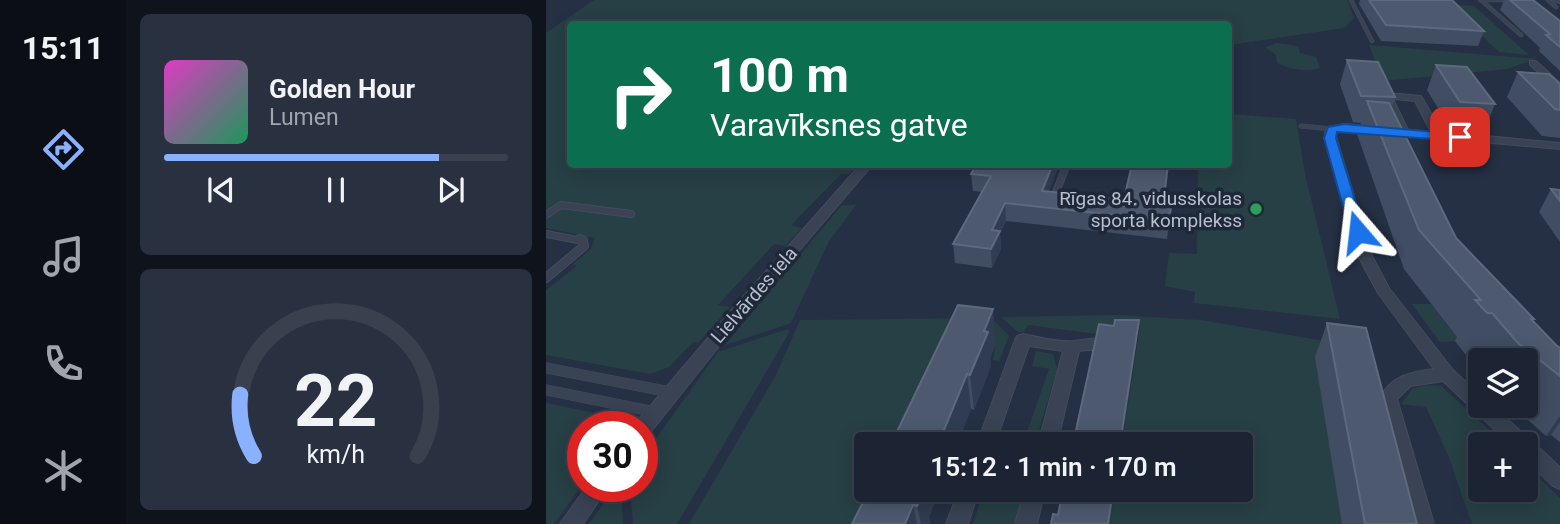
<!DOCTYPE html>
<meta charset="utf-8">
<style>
:root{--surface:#1c2433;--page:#29303f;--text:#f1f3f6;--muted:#a0a4ac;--line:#3a414e;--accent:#8ab1ff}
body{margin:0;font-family:Roboto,sans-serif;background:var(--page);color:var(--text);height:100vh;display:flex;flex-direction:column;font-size:26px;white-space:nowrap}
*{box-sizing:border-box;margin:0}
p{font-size:23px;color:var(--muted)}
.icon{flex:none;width:38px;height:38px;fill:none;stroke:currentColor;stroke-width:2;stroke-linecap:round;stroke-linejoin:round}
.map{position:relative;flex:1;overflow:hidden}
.drawer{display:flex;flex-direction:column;gap:14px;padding:14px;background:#0f141c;width:420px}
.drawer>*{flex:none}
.guide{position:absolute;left:21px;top:21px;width:665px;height:147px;border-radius:7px;box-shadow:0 4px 18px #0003,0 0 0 2px var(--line);background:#0b6e4f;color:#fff;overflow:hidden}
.controls{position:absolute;left:922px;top:348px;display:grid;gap:14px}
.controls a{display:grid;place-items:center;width:70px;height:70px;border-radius:7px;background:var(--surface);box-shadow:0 4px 18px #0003,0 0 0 2px var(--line);font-size:35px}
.speed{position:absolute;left:21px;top:411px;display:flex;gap:14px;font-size:35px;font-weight:700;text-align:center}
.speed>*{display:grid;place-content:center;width:91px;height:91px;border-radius:50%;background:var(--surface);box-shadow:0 4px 18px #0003,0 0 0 2px var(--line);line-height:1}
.speed .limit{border:10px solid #d22;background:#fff;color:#111}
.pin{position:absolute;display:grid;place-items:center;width:60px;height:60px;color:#fff;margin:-30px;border-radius:14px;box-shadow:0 4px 10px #0006}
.me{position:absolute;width:77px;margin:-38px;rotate:343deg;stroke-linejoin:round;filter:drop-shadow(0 0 5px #0008)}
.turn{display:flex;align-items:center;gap:24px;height:147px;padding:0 28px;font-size:32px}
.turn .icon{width:91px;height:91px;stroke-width:2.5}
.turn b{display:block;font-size:49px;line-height:60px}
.drawer .tile{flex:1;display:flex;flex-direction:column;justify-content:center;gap:10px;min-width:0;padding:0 24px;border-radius:10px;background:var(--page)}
.drawer .dial{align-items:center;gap:0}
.dial svg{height:182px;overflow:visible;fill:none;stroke:var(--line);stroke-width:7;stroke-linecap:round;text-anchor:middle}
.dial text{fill:var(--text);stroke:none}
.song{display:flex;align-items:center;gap:21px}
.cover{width:84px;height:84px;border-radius:10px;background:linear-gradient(135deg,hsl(310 70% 55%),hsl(150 70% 35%))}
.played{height:7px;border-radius:4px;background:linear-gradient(90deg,var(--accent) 80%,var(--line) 80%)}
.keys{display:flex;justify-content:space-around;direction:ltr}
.trip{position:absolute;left:308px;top:432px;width:399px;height:70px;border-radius:7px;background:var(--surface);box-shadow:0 4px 18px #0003,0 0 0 2px var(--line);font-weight:600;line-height:70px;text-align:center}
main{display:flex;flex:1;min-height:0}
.menu{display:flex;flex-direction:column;width:126px;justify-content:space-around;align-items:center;background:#0b0e14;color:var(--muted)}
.menu .icon{width:49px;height:49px}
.menu .selected{color:var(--accent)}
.menu b{font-size:32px;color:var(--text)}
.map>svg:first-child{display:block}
</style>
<main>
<nav class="menu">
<b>15:11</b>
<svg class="icon selected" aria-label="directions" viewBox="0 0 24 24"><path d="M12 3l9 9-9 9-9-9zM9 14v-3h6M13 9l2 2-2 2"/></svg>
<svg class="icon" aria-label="music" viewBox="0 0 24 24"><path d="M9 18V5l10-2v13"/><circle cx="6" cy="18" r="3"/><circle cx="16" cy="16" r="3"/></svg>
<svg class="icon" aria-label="phone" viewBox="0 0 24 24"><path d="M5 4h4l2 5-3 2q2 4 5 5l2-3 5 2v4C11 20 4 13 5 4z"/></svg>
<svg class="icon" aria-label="climate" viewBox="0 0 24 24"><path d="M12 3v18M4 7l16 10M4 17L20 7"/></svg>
</nav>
<section class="drawer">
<div class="tile">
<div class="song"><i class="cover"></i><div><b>Golden Hour</b><p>Lumen</p></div></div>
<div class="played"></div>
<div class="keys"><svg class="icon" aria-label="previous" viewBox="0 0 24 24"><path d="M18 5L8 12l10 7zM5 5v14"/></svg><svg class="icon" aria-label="pause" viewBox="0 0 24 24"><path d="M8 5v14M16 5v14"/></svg><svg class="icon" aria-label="next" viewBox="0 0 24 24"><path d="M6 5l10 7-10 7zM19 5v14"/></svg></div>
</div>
<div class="tile dial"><svg viewBox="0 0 100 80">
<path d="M14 69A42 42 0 1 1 86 69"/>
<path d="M14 69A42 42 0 0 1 8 42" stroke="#8ab1ff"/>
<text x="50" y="56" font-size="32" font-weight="700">22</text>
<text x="50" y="72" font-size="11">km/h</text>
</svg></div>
</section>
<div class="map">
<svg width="1014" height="524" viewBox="0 0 1014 524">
<rect width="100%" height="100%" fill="#253044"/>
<!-- green -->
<g fill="#274045">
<path d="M48,0H801L808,18L798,28L683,45L682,24H24V164L312,165L303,174H295L245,225L256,228L239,246L228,244L172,305L184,307L153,342H147L123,367L104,374L0,355V290L31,266L27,264L45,249L49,238L0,228V33Z"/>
<path d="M902,4L928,6L983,55L953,52Z"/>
<path d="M731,43L752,46L754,53L770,57L774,68C760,73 744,69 731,63L730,55L719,47Z"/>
<path d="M823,45L978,58H992L961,69L837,81Z"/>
<path d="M683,114L750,119L759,174L794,319L648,303L649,292L619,286L623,253L651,254L652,165L682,164Z"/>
<path d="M311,204L283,241L245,323L179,345L295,206Z"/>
<path d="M866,304H885L914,341L894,342Z"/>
<path d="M570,315L655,320L814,347L796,524H564L569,490H695V444H576L594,326L569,323L566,336L482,325L478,332H472L455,317Z"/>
<path d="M445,318L463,336L453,361L447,360L450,343L368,444H320V490H348L333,524H143L230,375L254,320Z"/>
<path d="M242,329L243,333L131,524H87L84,487L96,486V458L172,352Z"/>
<path d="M490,351L507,354L511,369L492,434L481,432L503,369L486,366Z"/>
<path d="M880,385L895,386L959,444H934V490H980V465L1014,498V524H926L902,455L880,407L855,404L866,389Z"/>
<path d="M0,403L59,415L66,417L71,425L70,427H37V484L8,524H0Z"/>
<path d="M70,486L75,487L77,524H43Z"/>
<path d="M438,490H450L449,494L478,501L471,524H427Z"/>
</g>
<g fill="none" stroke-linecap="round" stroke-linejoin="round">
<defs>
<g id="service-far4">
<path d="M805,0L826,41"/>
<path d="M934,0H968"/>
<path d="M935,0L975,35"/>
<path d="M1002,0L1010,7"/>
</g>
<path id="service-far3" d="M755,126L786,129"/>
<g id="service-far2">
<path d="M507,200L521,164"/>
<path d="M0,215L15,205L85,214"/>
<path d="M0,234L37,241"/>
</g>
<path id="service-far1" d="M0,278L38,246L37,240L33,239"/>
<g id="service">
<path d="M0,368L124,392"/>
<path d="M0,390L109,412"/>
</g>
<g id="minor">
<path d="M1006,0H1014V3L1007,1Z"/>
<path d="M984,61H990L1014,83V91L984,65Z"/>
<path d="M841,93L875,96L896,132L1014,143V149L798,130L789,133L826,256L843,288L907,370L934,395V406H947L1014,467V489L1007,486L980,460V444H964L897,381L865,386L851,399L888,524H866L833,399C845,376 864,372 888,369L832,293L812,256L779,133L782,127L798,124L851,129L836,96ZM847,99L869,101L885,132L862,130Z"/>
<path d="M315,164H327L194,320L103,434L96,436V427H88L89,424L184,312Z"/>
<path d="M477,334C493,337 512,343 528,341C543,339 557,336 573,341L575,345L573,349C560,353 547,348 533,351L511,444H492L517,351L483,346L449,444H431L469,340L471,336Z"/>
<path d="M41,486H63L37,524H14Z"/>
<path d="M413,490H433L422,524H400Z"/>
<path d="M479,490H499L491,524H469Z"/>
</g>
</defs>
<!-- service-far4 casing -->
<use href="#service-far4" stroke="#434c5d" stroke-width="4.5"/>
<!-- service-far3 casing -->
<use href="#service-far3" stroke="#434c5d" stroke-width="5"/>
<!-- service-far2 casing -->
<use href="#service-far2" stroke="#434c5d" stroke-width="8"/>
<!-- service-far1 casing -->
<use href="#service-far1" stroke="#434c5d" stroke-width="10"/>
<!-- service casing -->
<use href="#service" stroke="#434c5d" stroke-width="11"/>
<!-- minor casing -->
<use href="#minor" stroke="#434c5d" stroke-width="2"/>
<!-- service-far4 -->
<use href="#service-far4" stroke="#394353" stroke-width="3.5"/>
<!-- service-far3 -->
<use href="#service-far3" stroke="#394353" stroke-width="4.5"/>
<!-- service-far2 -->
<use href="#service-far2" stroke="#394353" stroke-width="6"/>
<!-- service-far1 -->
<use href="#service-far1" stroke="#394353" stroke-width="8"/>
<!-- service -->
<use href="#service" stroke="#394353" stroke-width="10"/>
<!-- minor -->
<use href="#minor" fill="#394353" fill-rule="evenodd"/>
</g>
<!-- wall -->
<g fill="#404d62">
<path d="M814,0H906L938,31L932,46L835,41L813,4Z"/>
<path d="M958,0H987L1014,21V71L993,51L994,48L954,10Z"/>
<path d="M801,60L849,97L845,109L910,238L988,319L987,321L1010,345L1014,348V442L1005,435L1000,436L982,420L984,416L972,406H980V360H934V367L924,354H919L909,341L911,337L858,269L811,134L815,123L807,122L794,84Z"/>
<path d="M890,65L949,104L938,131L904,128L881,90Z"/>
<path d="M972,72L1014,84V138L996,136L961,97Z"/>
<path d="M431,164L503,191L578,199L626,200L621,239L460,221L454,233L455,249L446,268L409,263L407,244L436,192L427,191L425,174Z"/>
<path d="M1005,189L1014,190V242L993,212Z"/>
<path d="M781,323L871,524H796L769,357Z"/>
<path d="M450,343L444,358L445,366L428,410L425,409L411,444H345Z"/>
<path d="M323,490H398V491H393L383,517L384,524H306Z"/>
</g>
<!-- shaded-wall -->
<g fill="#303c51">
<path d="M507,164H514L496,208V191Z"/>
<path d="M459,203L460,221L454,233L455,249L446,268L445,249L446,230Z"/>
<path d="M447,309L450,343L444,358L445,366L428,410L424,375L438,331Z"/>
<path d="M593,320L589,354L576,444H574Z"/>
<path d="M421,374L425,409L411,444H393V442Z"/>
<path d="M1014,416V422L1005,435L1000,436Z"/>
<path d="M373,490H393L383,517L384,524H375L371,506Z"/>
<path d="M567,490H569L564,524H562Z"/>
<path d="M367,505L371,524H359Z"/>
</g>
<!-- building -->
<g fill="#4d596e" stroke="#5d697c" stroke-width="2">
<path d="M823,0H906L938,31L840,25Z"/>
<path d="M964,0H987L1014,21V47L1000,35L1004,34Z"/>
<path d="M801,60L832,62L849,97L815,96Z"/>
<path d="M890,65L921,67L949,104L914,102Z"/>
<path d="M972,72L1003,74L1014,84V110L1009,109Z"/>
<path d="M821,101L843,103L910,238L988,319H985L1010,345L1014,348V376L972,343L946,313H941L929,300H935L873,230Z"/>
<path d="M431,164H507L496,191L578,199L586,164H622L618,199L626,200L623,221L459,203L446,230L454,231L445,249L407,244L445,176L425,174Z"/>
<path d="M1005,189L1014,190V201Z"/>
<path d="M412,305L447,309L438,331L442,332L424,375L421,374L393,442L397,443L396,444H345Z"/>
<path d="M569,320H593L574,444H527L553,324L568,326Z"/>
<path d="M781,323L820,328L871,524H819Z"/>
<path d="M323,490H374L378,491L371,506L367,505L359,524H306Z"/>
<path d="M517,490H567L562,524H505L507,514L512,515Z"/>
</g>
<!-- route -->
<path fill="#1a73e8" stroke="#114b97" stroke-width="2" d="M798,124L914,134L920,137L914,141L791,132L790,138L819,232L812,237L804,232L778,138L782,127Z"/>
<!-- markers -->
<circle fill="#2e9e5b" stroke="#1e2839" stroke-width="2.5" cx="710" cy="209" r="7"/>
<g text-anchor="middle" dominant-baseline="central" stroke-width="7" stroke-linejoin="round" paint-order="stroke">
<!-- poi labels -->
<g font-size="19" fill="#b7becd" stroke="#1e2839" text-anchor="end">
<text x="696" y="198">Rīgas 84. vidusskolas<tspan x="696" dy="22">sporta komplekss</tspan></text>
</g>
<!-- street labels -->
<g font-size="19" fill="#b7becd" stroke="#1e2839">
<text transform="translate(208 295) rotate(-49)">Lielvārdes iela</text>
</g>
</g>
</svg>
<div class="controls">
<a><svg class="icon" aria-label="layers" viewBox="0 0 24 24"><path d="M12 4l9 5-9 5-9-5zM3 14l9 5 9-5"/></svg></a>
<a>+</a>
</div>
<div class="speed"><div class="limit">30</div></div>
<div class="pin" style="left:914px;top:137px;background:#d93025"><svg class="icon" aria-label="arrive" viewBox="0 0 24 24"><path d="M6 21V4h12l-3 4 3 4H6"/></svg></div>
<svg class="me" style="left:812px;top:232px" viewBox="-20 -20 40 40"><path d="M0-17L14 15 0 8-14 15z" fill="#1a73e8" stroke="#fff" stroke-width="4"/></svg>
<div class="trip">15:12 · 1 min · 170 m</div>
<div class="guide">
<div class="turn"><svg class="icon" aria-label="right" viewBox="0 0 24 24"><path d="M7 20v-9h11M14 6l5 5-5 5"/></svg><div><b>100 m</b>Varavīksnes gatve</div></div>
</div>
</div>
</main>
